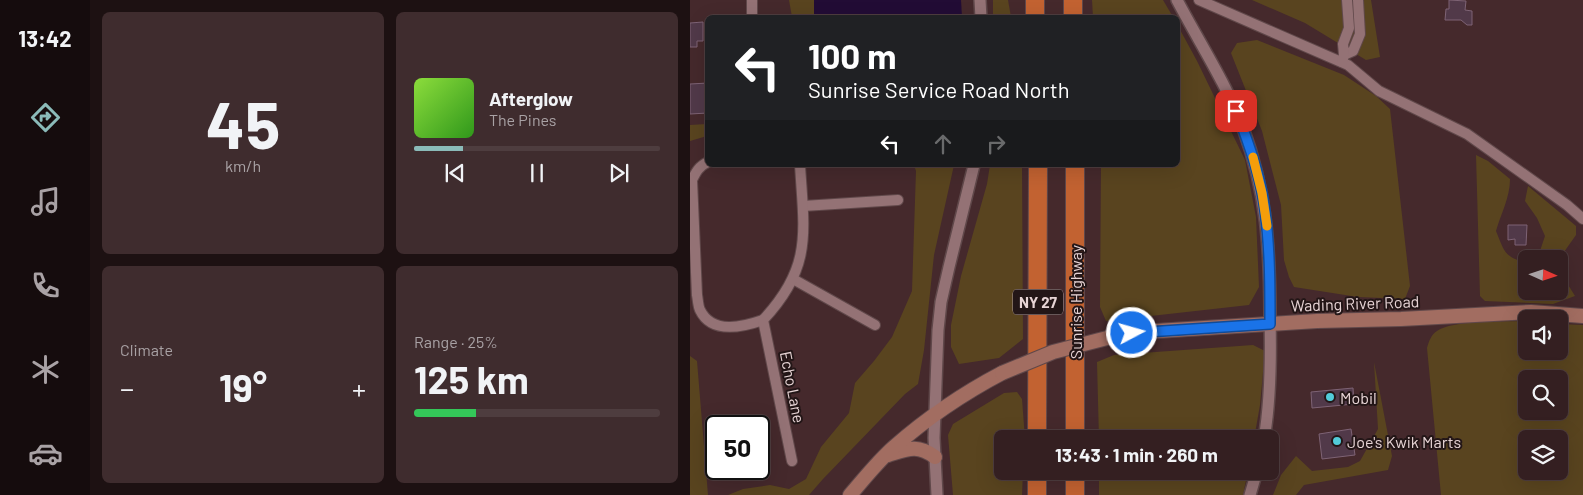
<!DOCTYPE html>
<meta charset="utf-8">
<style>
:root{--surface:#341f21;--page:#3f2c2e;--text:#f1f3f6;--muted:#a9a2a5;--line:#4e3d3f;--accent:#8bbbb9}
body{margin:0;font-family:Barlow,sans-serif;background:var(--page);color:var(--text);height:100vh;display:flex;flex-direction:column;font-size:19px;white-space:nowrap}
*{box-sizing:border-box;margin:0}
p{font-size:16px;color:var(--muted)}
.icon{flex:none;width:28px;height:28px;fill:none;stroke:currentColor;stroke-width:2;stroke-linecap:round;stroke-linejoin:round}
.map{position:relative;flex:1;overflow:hidden}
.panel{display:flex;flex-direction:column;gap:12px;padding:12px;background:#1d1112;width:600px}
.panel>*{flex:none}
.hud{position:absolute;left:15px;top:15px;width:475px;height:152px;border-radius:8px;box-shadow:0 5px 20px #0002,0 0 0 1px var(--line);background:#202124;color:#fff;overflow:hidden}
.needle{width:32px;rotate:93deg}
.fabs{position:absolute;left:828px;top:250px;display:grid;gap:10px}
.fabs a{display:grid;place-items:center;width:50px;height:50px;border-radius:8px;background:var(--surface);box-shadow:0 5px 20px #0002,0 0 0 1px var(--line);font-size:25px}
.speed{position:absolute;left:15px;top:415px;display:flex;gap:10px;font-size:25px;font-weight:700;text-align:center}
.speed>*{display:grid;place-content:center;width:65px;height:65px;border-radius:50%;background:var(--surface);box-shadow:0 5px 20px #0002,0 0 0 1px var(--line);line-height:1}
.speed .limit{border:2px solid #111;border-radius:8px;background:#fff;color:#111}
.pin{position:absolute;display:grid;place-items:center;width:42px;height:42px;color:#fff;margin:-21px;border-radius:10px;box-shadow:0 2px 8px #0006}
.me{position:absolute;width:55px;margin:-28px;rotate:84deg;stroke-linejoin:round;filter:drop-shadow(0 0 4px #0008)}
.turn{display:flex;align-items:center;gap:18px;height:105px;padding:0 20px;font-size:22px}
.turn .icon{width:65px;height:65px;stroke-width:2.5}
.turn b{display:block;font-size:35px;line-height:42px}
.lanes{display:flex;align-items:center;height:48px;padding:0 20px;background:#0003;justify-content:center;gap:25px;direction:ltr}
.lanes .off{opacity:.35}
.big{font-size:38px;font-weight:700;line-height:1.1}
.panel .card{flex:1;display:flex;flex-direction:column;justify-content:center;gap:8px;min-width:0;padding:0 18px;border-radius:8px;background:var(--page)}
.panel .dial{align-items:center;gap:0}
.dial b{font-size:65px;line-height:1}
.song{display:flex;align-items:center;gap:15px}
.cover{width:60px;height:60px;border-radius:8px;background:linear-gradient(135deg,hsl(90 70% 55%),hsl(110 70% 35%))}
.played{height:5px;border-radius:2px;background:linear-gradient(90deg,var(--accent) 20%,var(--line) 20%)}
.keys{display:flex;justify-content:space-around;direction:ltr}
.heat{display:flex;justify-content:space-between;align-items:center;font-size:28px;direction:ltr}
.charge{height:8px;border-radius:4px;background:linear-gradient(90deg,#34c759 25%,var(--line) 0)}
.panel .tiles{flex:1;display:grid;gap:12px;grid-template-columns:repeat(2,1fr)}
.trip{position:absolute;left:304px;top:430px;width:285px;height:50px;border-radius:8px;background:var(--surface);box-shadow:0 5px 20px #0002,0 0 0 1px var(--line);font-weight:700;line-height:50px;text-align:center}
main{display:flex;flex:1;min-height:0}
.tabs{display:flex;flex-direction:column;width:90px;justify-content:space-around;align-items:center;background:#150c0d;color:var(--muted)}
.tabs .icon{width:35px;height:35px}
.tabs .on{color:var(--accent)}
.tabs b{font-size:22px;color:var(--text)}
.map>svg:first-child{display:block}
</style>
<main>
<nav class="tabs">
<b>13:42</b>
<svg class="icon on" aria-label="directions" viewBox="0 0 24 24"><path d="M12 3l9 9-9 9-9-9zM9 14v-3h6M13 9l2 2-2 2"/></svg>
<svg class="icon" aria-label="music" viewBox="0 0 24 24"><path d="M9 18V5l10-2v13"/><circle cx="6" cy="18" r="3"/><circle cx="16" cy="16" r="3"/></svg>
<svg class="icon" aria-label="phone" viewBox="0 0 24 24"><path d="M5 4h4l2 5-3 2q2 4 5 5l2-3 5 2v4C11 20 4 13 5 4z"/></svg>
<svg class="icon" aria-label="climate" viewBox="0 0 24 24"><path d="M12 3v18M4 7l16 10M4 17L20 7"/></svg>
<svg class="icon" aria-label="car" viewBox="0 0 24 24"><path d="M5 17H2v-5l4-1 3-4h7l3 4 3 1v5h-3M9 17h6M6 11h13"/><circle cx="7" cy="17" r="2"/><circle cx="17" cy="17" r="2"/></svg>
</nav>
<section class="panel">
<div class="tiles">
<div class="card dial"><b>45</b><p>km/h</p></div>
<div class="card">
<div class="song"><i class="cover"></i><div><b>Afterglow</b><p>The Pines</p></div></div>
<div class="played"></div>
<div class="keys"><svg class="icon" aria-label="previous" viewBox="0 0 24 24"><path d="M18 5L8 12l10 7zM5 5v14"/></svg><svg class="icon" aria-label="pause" viewBox="0 0 24 24"><path d="M8 5v14M16 5v14"/></svg><svg class="icon" aria-label="next" viewBox="0 0 24 24"><path d="M6 5l10 7-10 7zM19 5v14"/></svg></div>
</div>
<div class="card"><p>Climate</p>
<div class="heat"><a>−</a><b class="big">19°</b><a>+</a></div>
</div>
<div class="card"><p>Range · 25%</p><b class="big">125 km</b><div class="charge"></div></div>
</div>
</section>
<div class="map">
<svg width="893" height="495" viewBox="0 0 893 495">
<rect width="100%" height="100%" fill="#45292c"/>
<!-- green -->
<g fill="#59441f" fill-rule="evenodd">
<path d="M99,0H150L151,17H102Z"/>
<path d="M303,0H318L321,17H303Z"/>
<path d="M402,0H473L483,17H403Z"/>
<path d="M562,0H681L690,57L676,60L615,23Z"/>
<path d="M488,26L507,61L555,160L566,217L569,287L559,305L416,321L410,307L411,165H488Z"/>
<path d="M567,40L654,75L686,96L700,109L720,286L715,299L668,297L604,287L599,277L594,260L591,205L572,131L541,53L547,43Z"/>
<path d="M17,124V136L0,141V125Z"/>
<path d="M786,155L798,161L820,179C820,198 811,213 806,231C814,250 814,258 836,262V291H869V270L885,296L863,304L795,301L790,296Z"/>
<path d="M224,165H264L244,255L234,350L228,384L215,394L133,479L119,495H38L53,489L80,485L99,489L116,479L131,447L159,413L165,383L184,361L202,337L222,291L226,171Z"/>
<path d="M300,165H332L333,339L309,358L269,364L261,347V325L271,276L297,184Z"/>
<path d="M838,186L886,226V235L869,259H845L848,257L855,236L847,218L835,201Z"/>
<path d="M830,321L836,322V351H869V324L893,325V495H751L737,348C739,341 741,335 747,331C763,320 810,322 830,321ZM836,379H869V411H836ZM836,439H869V471H836Z"/>
<path d="M563,345L575,351L570,405L564,439H409L407,362L424,355Z"/>
<path d="M0,356L7,361L18,495H0Z"/>
<path d="M684,362L702,456L698,470L614,485L606,495H583L591,475L606,456L622,471L658,467L670,461L688,429Z"/>
<path d="M327,392L332,399L335,439H312V471H333L332,495H263L258,435L263,424L314,393Z"/>
<path d="M409,471H558L553,495H409Z"/>
</g>
<!-- water -->
<path fill="#220c35" d="M124,0H271L272,17H124Z"/>
<!-- building -->
<g fill="#513949" stroke="#7e6375">
<path d="M759,0L776,1L775,10L782,11V25H777L771,20H755L756,9H759Z"/>
<path d="M13,22V41H7V47H0V23Z"/>
<path d="M18,83V113L0,114V84Z"/>
<path d="M818,225H837L836,245H825V239L818,240Z"/>
<path d="M663,388L664,404L622,408L621,392Z"/>
<path d="M661,429L665,455L632,459L629,434Z"/>
</g>
<g fill="none" stroke-linecap="round" stroke-linejoin="round">
<defs>
<g id="minor">
<path d="M62,0V18"/>
<path d="M509,0L658,65L689,91L777,134L877,205L893,219"/>
<path d="M654,55L663,51L670,34L668,0"/>
<path d="M652,62L654,55L653,44L659,28L657,0"/>
<path d="M18,162C9,166 6,172 2,180L7,295C8,300 8,306 10,310C22,335 53,327 73,320"/>
<path d="M113,206L208,200"/>
<path d="M103,279L185,325"/>
<path d="M102,461L73,320C123,267 114,232 110,165"/>
</g>
<g id="tertiary">
<path d="M290,0L291,18"/>
<path d="M487,0C509,42 536,83 553,128C577,193 580,250 580,318C581,358 581,399 574,439"/>
<path d="M247,495L244,438L248,330L251,302L259,267L284,165"/>
<path d="M560,495L567,471"/>
</g>
<g id="secondary">
<path d="M421,337L466,331L627,321L711,319L841,312L893,316"/>
<path d="M198,455C218,449 227,444 245,457"/>
<path d="M160,495C174,479 188,461 204,447C237,418 274,393 312,373"/>
</g>
<g id="motorway">
<path d="M345,0V18"/>
<path d="M383,0V18"/>
<path d="M347,439L348,165"/>
<path d="M385,439V165"/>
<path d="M347,495V471"/>
<path d="M385,495V471"/>
</g>
</defs>
<!-- minor casing -->
<use href="#minor" stroke="#60484a" stroke-width="12"/>
<!-- tertiary casing -->
<use href="#tertiary" stroke="#60484a" stroke-width="14"/>
<!-- secondary casing -->
<use href="#secondary" stroke="#60484a" stroke-width="16"/>
<!-- motorway casing -->
<use href="#motorway" stroke="#60484a" stroke-width="20"/>
<!-- minor -->
<use href="#minor" stroke="#947275" stroke-width="10"/>
<!-- tertiary -->
<use href="#tertiary" stroke="#947275" stroke-width="11"/>
<!-- secondary -->
<use href="#secondary" stroke="#a26d61" stroke-width="14"/>
<!-- motorway -->
<use href="#motorway" stroke="#c26231" stroke-width="18"/>
<defs>
<path id="secondary-bridge" d="M312,373L363,352L421,337"/>
</defs>
<!-- secondary-bridge casing -->
<use href="#secondary-bridge" stroke="#60484a" stroke-width="16" stroke-linecap="butt"/>
<!-- secondary-bridge -->
<use href="#secondary-bridge" stroke="#a26d61" stroke-width="14"/>
</g>
<g fill="none" stroke-linecap="round" stroke-linejoin="round">
<defs>
<path id="route" d="M442,333L580,324C580,286 580,249 575,211C571,177 559,143 546,111"/>
</defs>
<!-- route casing -->
<use href="#route" stroke="#114b97" stroke-width="12"/>
<!-- route -->
<use href="#route" stroke="#1a73e8" stroke-width="9"/>
<!-- slow -->
<path stroke="#f59e0b" stroke-width="9" d="M563,157L572,193L577,226"/>
</g>
<!-- markers -->
<g fill="#52cbd9" stroke="#231617" stroke-width="2">
<circle cx="640" cy="397" r="5"/>
<circle cx="647" cy="441" r="5"/>
</g>
<g text-anchor="middle" dominant-baseline="central" stroke-width="4" stroke-linejoin="round" paint-order="stroke">
<!-- shield labels -->
<rect fill="#231617" stroke="#ac9b9c" stroke-width="1" x="323" y="289.5" width="50" height="25" rx="4"/>
<g font-size="15" font-weight="bold" fill="#e7d4d5">
<text x="348" y="302">NY 27</text>
</g>
<!-- street labels -->
<g font-size="16" fill="#e7d4d5" stroke="#231617">
<text transform="translate(385 302) rotate(-90)">Sunrise Highway</text>
<text transform="translate(665 303) rotate(-2)">Wading River Road</text>
<text transform="translate(103 387) rotate(79)">Echo Lane</text>
</g>
<!-- poi labels -->
<g font-size="16" fill="#e7d4d5" stroke="#231617" text-anchor="start">
<text x="650" y="397">Mobil</text>
<text x="657" y="441">Joe's Kwik Marts</text>
</g>
</g>
</svg>
<div class="fabs">
<a><svg class="needle" viewBox="-14 -14 28 28"><path d="M0-13l5 13h-10z" fill="#e53935"/><path d="M0 13l5-13h-10z" fill="#a9a2a5"/></svg></a>
<a><svg class="icon" aria-label="sound" viewBox="0 0 24 24"><path d="M4 9h4l5-4v14l-5-4H4zM17 9q2 3 0 6"/></svg></a>
<a><svg class="icon" aria-label="search" viewBox="0 0 24 24"><circle cx="10" cy="10" r="6"/><path d="M15 15l6 6"/></svg></a>
<a><svg class="icon" aria-label="layers" viewBox="0 0 24 24"><path d="M12 4l9 5-9 5-9-5zM3 14l9 5 9-5"/></svg></a>
</div>
<div class="speed"><div class="limit">50</div></div>
<div class="pin" style="left:546px;top:111px;background:#d93025"><svg class="icon" aria-label="arrive" viewBox="0 0 24 24"><path d="M6 21V4h12l-3 4 3 4H6"/></svg></div>
<svg class="me" style="left:442px;top:333px" viewBox="-20 -20 40 40"><circle r="17" fill="#1a73e8" stroke="#fff" stroke-width="3"/><path d="M0-11L8 9 0 5-8 9z" fill="#fff"/></svg>
<div class="trip">13:43 · 1 min · 260 m</div>
<div class="hud">
<div class="turn"><svg class="icon" aria-label="left" viewBox="0 0 24 24"><path d="M17 20v-9H6M10 6l-5 5 5 5"/></svg><div><b>100 m</b>Sunrise Service Road North</div></div>
<div class="lanes"><svg class="icon" aria-label="left" viewBox="0 0 24 24"><path d="M17 20v-9H6M10 6l-5 5 5 5"/></svg><svg class="icon off" aria-label="ahead" viewBox="0 0 24 24"><path d="M12 20V5M6 11l6-6 6 6"/></svg><svg class="icon off" aria-label="right" viewBox="0 0 24 24"><path d="M7 20v-9h11M14 6l5 5-5 5"/></svg></div>
</div>
</div>
</main>
